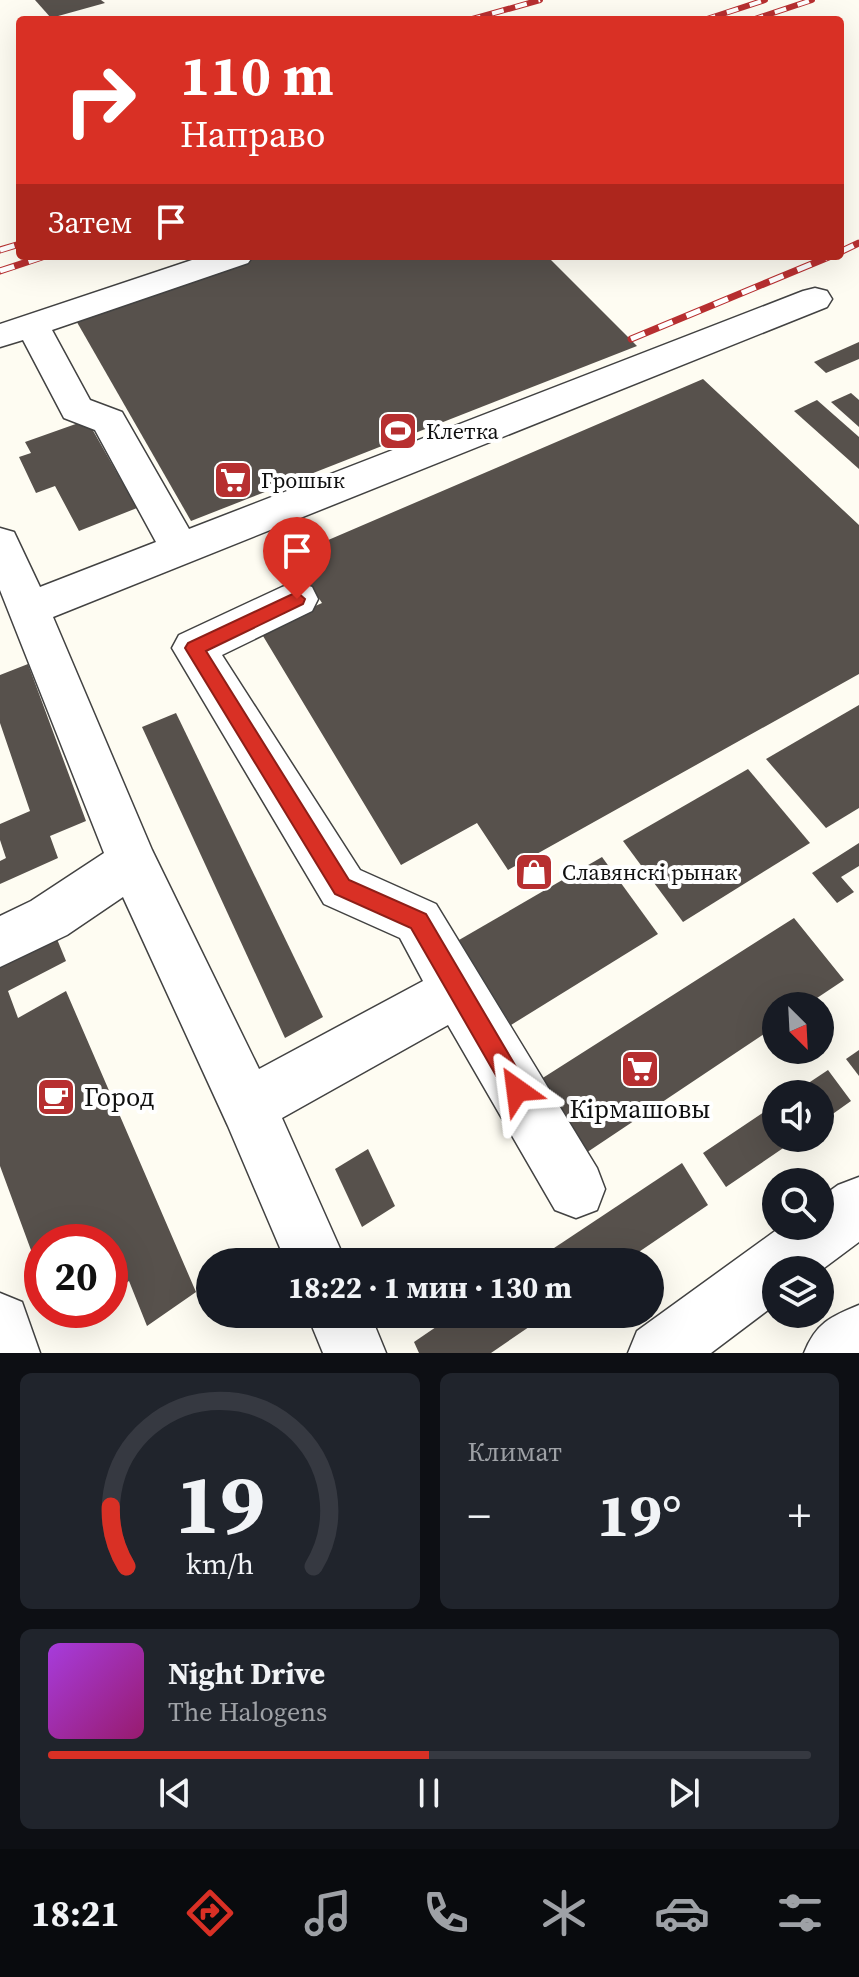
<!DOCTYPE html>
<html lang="ru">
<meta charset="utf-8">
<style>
:root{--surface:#171b24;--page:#20242c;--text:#f1f3f6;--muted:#9ea1a6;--line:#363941;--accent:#d93025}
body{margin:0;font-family:"Source Serif 4",serif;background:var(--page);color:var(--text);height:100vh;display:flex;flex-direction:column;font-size:30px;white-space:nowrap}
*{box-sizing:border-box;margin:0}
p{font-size:26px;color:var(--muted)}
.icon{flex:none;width:44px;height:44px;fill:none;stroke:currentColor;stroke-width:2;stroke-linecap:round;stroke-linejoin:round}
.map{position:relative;height:1353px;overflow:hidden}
.details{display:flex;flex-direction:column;gap:20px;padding:20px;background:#0d0f14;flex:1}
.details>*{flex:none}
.banner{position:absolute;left:16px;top:16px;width:828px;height:244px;border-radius:8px;box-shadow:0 8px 32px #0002;background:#d93025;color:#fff;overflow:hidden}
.needle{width:52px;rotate:156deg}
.controls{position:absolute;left:762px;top:992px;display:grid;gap:16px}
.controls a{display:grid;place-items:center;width:72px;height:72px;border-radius:50%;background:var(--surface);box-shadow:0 8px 32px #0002;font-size:40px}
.speed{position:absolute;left:24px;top:1224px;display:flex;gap:16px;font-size:40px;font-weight:700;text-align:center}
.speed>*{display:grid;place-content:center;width:104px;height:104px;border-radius:50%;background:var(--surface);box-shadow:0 8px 32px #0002;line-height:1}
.speed .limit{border:12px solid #d22;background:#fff;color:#111}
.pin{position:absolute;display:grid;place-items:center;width:68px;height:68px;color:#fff;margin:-82px -34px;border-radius:50% 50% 50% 0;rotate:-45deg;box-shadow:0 0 8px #0007}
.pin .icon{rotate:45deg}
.me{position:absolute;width:88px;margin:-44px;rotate:329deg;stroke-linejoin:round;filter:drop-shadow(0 0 6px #0008)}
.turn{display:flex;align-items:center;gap:28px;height:168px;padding:0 32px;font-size:36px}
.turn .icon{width:104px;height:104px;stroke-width:2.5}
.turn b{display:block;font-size:56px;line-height:68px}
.then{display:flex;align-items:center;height:76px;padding:0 32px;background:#0003;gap:16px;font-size:30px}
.big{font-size:60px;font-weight:700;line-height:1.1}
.details .card{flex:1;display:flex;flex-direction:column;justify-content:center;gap:12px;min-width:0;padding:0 28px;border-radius:12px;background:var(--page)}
.details .dial{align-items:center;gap:0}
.dial svg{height:208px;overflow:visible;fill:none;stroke:var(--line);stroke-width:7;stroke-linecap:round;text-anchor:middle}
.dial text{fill:var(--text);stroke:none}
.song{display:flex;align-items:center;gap:24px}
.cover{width:96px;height:96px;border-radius:12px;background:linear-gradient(135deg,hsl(280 70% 55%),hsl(320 70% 35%))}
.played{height:8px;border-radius:4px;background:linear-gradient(90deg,var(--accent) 50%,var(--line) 50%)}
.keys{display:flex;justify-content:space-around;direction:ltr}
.heat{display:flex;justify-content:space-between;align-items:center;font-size:44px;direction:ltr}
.details .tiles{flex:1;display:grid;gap:20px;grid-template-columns:1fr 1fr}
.card:last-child{grid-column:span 2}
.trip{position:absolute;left:196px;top:1248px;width:468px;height:80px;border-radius:40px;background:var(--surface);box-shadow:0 8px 32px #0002;font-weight:700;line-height:80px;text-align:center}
.menu{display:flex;height:128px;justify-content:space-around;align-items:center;background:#090b0e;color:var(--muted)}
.menu .icon{width:56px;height:56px}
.menu .selected{color:var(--accent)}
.menu b{font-size:36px;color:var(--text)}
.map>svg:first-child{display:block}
</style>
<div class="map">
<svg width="859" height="1353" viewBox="0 0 859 1353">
<rect width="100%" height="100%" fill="#fefcf2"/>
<!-- building -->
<g fill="#57514c">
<path d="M35,0H101L105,3L51,18Z"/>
<path d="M262,256H547L637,346L191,521L74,317Z"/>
<path d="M859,342V359L826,373L814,362Z"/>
<path d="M703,379L859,525V674L508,870L477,823L401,865L260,631L322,603L291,556Z"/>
<path d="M851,393L859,400V427L831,402Z"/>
<path d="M817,400L859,437V469L794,411Z"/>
<path d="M87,420L137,508L79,531L55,486L36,493L19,457L31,453L25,442Z"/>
<path d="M28,664L86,821L50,836L58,858L0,884V861L6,858L0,840V824L30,811L0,723V675Z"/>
<path d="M859,705V808L826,828L766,759Z"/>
<path d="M176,713L323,1017L285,1038L142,727Z"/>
<path d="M748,769L810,843L683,922L623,841Z"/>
<path d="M859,843V866L841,877L854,892L837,903L812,873Z"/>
<path d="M602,857L658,934L511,1025L459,940Z"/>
<path d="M43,905L66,961L8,991L18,1018L66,991L196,1292L147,1326L129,1281L110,1294V1242H42V1280L0,1166V927Z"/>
<path d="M794,918L844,980L805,1006H776V1026L571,1163L527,1088Z"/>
<path d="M859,1050V1076L846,1059Z"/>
<path d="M828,1070L851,1101L820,1123V1094H792Z"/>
<path d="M776,1104V1138H798L726,1187L703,1153Z"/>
<path d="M368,1149L395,1206L362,1227L335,1169Z"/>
<path d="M682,1163L708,1205L624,1262H533Z"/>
<path d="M455,1314H548L491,1353H419L414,1342Z"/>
</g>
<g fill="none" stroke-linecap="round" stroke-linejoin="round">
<defs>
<g id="minor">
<path d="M204,256H253L248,263L52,330L90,400L122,412L189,529L803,291L815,288L827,291L832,299L827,307L53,617L152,850L259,1069L423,981L400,938L324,904L172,648L179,635L282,587L297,582L312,587L318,599L312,611L222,655L360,870L436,904L597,1168L605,1189L597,1210L576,1218L555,1210L448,1025L282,1118L346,1262H286L228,1126L123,897L67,935L0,967V916L31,901L104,853L0,590V528L14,532L40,587L156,542L95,430L64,418L23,340L0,347V324Z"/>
<path d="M859,1177V1242L820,1271L776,1270V1304L711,1353H628L637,1331L782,1226H820V1198L838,1185Z"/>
<path d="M0,1293L22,1302L40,1353H0Z"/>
<path d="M859,1305V1353H804C816,1323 830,1317 859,1305Z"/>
<path d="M307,1314H370L386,1353H323Z"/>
</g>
</defs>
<!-- minor casing -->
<use href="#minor" stroke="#424242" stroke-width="3"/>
<!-- minor -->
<use href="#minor" fill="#fff" fill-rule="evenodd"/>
<defs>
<g id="rail-far1">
<path d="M469,20L540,0"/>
<path d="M704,20L765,0"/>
<path d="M752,20L812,0"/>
</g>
<g id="rail">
<path d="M0,250L20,244"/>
<path d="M840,252L859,243"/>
<path d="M0,271L45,256"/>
<path d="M631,339L831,256"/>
</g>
</defs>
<!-- rail-far1 casing -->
<use href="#rail-far1" stroke="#b72f30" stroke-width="6"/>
<!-- rail casing -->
<use href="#rail" stroke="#b72f30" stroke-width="7"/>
<!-- rail-far1 -->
<use href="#rail-far1" stroke="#fff" stroke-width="4" stroke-dasharray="12" stroke-linecap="butt"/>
<!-- rail -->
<use href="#rail" stroke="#fff" stroke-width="5" stroke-dasharray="15" stroke-linecap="butt"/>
</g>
<!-- route -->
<path fill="#d93025" stroke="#8d1f18" stroke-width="2" d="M297,592L305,599L303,604L206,651L349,880L426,914L525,1082L528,1090L525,1098L517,1102L509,1098L411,928L335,894L185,648L188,643Z"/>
<!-- icons -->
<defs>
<symbol id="stadium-square" viewBox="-11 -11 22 22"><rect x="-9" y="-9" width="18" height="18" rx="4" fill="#b72f30" stroke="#fff"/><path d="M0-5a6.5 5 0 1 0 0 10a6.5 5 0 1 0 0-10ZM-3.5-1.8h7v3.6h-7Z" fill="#fff"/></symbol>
<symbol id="supermarket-square" viewBox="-11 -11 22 22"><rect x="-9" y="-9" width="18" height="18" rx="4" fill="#b72f30" stroke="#fff"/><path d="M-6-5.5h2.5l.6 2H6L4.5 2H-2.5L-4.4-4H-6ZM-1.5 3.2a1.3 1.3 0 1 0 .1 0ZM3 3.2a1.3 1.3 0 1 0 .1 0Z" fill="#fff"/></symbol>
<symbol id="shop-square" viewBox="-11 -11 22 22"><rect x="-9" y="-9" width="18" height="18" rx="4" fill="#b72f30" stroke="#fff"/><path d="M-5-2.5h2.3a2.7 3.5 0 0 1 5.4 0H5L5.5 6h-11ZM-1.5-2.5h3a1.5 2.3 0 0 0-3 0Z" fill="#fff"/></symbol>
<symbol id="cafe-square" viewBox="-11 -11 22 22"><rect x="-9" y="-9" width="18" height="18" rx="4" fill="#b72f30" stroke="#fff"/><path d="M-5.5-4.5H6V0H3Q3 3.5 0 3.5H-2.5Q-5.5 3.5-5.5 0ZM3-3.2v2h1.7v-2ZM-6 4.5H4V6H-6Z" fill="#fff"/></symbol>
</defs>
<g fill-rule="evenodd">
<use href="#stadium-square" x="376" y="409" width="44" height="44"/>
<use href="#supermarket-square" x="211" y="458" width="44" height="44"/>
<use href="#shop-square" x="512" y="850" width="44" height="44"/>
<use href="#supermarket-square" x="618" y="1047" width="44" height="44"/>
<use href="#cafe-square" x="34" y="1075" width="44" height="44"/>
</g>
<g text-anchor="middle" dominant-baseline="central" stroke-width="8" stroke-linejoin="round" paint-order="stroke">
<!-- poi labels -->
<g font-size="22" fill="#0f0f0f" stroke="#fff" text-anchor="start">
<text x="426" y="431">Клетка</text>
<text x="261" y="480">Грошык</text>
<text x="562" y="872">Славянскі рынак</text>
</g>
<!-- near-poi labels -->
<g font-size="26" fill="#0f0f0f" stroke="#fff" text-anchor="start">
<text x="84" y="1097">Город</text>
<text x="640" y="1109" text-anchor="middle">Кірмашовы</text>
</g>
</g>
</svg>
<div class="controls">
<a><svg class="needle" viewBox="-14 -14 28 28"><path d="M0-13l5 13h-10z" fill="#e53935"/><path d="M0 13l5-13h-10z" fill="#9ea1a6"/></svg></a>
<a><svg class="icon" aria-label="sound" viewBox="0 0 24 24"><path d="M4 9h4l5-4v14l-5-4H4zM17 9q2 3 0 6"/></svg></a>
<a><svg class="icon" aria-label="search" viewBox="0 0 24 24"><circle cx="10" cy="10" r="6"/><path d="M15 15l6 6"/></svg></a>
<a><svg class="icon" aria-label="layers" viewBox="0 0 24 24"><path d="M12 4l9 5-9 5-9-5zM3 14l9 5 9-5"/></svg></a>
</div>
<div class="speed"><div class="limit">20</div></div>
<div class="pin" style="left:297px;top:599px;background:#d93025"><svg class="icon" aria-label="arrive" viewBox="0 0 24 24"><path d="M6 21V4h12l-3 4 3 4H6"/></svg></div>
<svg class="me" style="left:517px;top:1090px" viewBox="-20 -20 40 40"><path d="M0-17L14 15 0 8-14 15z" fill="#d93025" stroke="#fff" stroke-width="4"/></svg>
<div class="trip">18:22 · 1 мин · 130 m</div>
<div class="banner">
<div class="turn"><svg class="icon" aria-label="right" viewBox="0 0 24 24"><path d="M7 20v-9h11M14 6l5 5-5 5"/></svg><div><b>110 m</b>Направо</div></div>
<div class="then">Затем<svg class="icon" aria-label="arrive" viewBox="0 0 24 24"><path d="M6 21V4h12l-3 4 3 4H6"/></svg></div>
</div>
</div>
<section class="details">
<div class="tiles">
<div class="card dial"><svg viewBox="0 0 100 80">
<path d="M14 69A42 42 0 1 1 86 69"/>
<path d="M14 69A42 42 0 0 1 8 46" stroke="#d93025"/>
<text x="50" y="56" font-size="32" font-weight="700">19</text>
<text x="50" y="72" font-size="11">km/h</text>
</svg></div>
<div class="card"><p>Климат</p>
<div class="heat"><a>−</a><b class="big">19°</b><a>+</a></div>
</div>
<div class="card">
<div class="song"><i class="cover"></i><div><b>Night Drive</b><p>The Halogens</p></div></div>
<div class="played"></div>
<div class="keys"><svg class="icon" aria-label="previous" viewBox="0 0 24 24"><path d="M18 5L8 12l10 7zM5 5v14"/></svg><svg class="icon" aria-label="pause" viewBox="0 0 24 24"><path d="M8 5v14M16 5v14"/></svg><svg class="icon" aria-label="next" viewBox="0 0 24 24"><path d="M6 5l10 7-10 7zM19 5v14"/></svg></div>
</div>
</div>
</section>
<nav class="menu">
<b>18:21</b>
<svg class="icon selected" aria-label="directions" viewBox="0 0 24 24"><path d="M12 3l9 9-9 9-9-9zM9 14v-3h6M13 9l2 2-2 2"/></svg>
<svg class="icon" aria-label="music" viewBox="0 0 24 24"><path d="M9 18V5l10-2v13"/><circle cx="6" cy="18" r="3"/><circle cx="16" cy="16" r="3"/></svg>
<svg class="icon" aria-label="phone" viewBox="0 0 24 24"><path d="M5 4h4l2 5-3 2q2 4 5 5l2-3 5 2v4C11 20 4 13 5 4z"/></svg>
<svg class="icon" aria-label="climate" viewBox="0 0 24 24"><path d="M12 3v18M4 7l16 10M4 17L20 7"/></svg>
<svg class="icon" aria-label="car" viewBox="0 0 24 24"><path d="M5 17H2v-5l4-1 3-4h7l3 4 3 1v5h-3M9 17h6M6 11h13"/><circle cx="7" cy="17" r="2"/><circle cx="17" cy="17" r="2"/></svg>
<svg class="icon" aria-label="filters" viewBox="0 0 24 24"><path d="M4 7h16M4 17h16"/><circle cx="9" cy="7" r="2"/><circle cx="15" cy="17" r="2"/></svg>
</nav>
